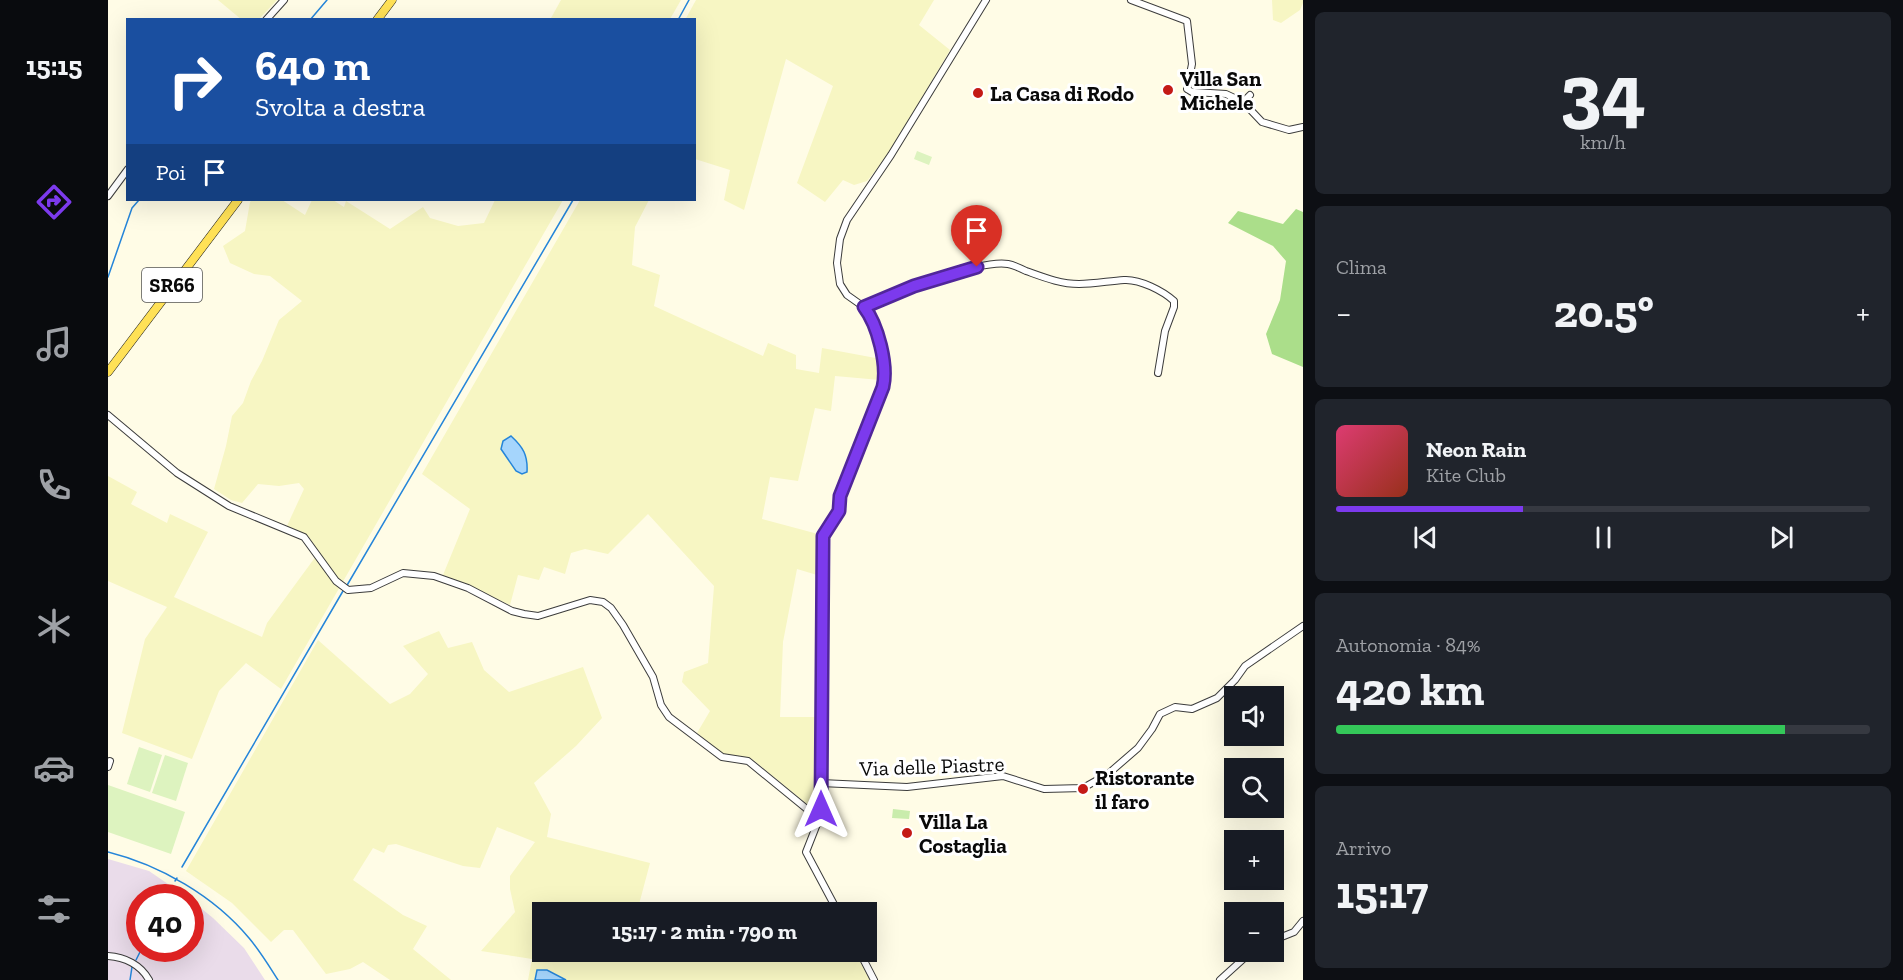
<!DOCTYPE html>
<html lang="it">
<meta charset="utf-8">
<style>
:root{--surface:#171b24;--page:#20242c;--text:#f1f3f6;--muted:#9ea1a6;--line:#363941;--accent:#7c3aed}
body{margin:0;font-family:"Zilla Slab",serif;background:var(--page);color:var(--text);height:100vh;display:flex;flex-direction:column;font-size:22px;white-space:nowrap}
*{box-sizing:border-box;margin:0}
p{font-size:20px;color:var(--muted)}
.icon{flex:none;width:33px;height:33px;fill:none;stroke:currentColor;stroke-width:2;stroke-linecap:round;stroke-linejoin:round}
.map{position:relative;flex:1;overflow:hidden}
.sheet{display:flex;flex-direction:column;gap:12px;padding:12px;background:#0d0f14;width:600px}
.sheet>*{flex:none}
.hud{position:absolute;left:18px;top:18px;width:570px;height:183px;border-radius:0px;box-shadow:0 6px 24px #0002;background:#1a4fa0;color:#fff;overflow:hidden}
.controls{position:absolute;left:1116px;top:686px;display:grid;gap:12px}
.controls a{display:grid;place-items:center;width:60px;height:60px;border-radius:0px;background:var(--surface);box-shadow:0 6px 24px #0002;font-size:30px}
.speed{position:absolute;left:18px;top:884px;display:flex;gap:12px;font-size:30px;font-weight:700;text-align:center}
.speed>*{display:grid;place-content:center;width:78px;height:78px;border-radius:50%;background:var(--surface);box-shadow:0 6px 24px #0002;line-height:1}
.speed .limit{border:9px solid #d22;background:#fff;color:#111}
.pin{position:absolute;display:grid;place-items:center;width:51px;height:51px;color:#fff;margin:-62px -26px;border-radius:50% 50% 50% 0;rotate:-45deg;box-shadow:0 0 6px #0007}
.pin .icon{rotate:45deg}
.me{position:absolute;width:66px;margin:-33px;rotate:0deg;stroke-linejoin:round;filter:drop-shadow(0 0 4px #0008)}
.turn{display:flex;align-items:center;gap:21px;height:126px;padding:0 30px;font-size:27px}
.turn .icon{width:78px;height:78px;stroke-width:2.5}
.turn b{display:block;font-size:42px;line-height:51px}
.then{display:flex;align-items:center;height:57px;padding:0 30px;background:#0003;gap:12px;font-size:22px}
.big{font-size:45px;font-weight:700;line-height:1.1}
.sheet .widget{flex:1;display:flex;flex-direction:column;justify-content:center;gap:9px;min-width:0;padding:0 21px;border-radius:9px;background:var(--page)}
.sheet .dial{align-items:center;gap:0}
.dial b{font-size:78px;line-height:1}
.song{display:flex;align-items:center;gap:18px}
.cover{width:72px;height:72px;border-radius:9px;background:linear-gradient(135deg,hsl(340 70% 55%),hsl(10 70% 35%))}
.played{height:6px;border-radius:3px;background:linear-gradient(90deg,var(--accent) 35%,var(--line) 35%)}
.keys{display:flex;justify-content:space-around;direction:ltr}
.heat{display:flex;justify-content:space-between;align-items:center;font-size:33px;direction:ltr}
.charge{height:9px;border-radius:4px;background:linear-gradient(90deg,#34c759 84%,var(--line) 0)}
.trip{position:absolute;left:424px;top:902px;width:345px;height:60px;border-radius:0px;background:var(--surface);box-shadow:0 6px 24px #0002;font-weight:700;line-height:60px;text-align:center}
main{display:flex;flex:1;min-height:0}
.menu{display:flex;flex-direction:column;width:108px;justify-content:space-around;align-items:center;background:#090b0e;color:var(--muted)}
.menu .icon{width:42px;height:42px}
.menu .on{color:var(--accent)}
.menu b{font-size:27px;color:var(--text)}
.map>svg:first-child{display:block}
</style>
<main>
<nav class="menu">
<b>15:15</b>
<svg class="icon on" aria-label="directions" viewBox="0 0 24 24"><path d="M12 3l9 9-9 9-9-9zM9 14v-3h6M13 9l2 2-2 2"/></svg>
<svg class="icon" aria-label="music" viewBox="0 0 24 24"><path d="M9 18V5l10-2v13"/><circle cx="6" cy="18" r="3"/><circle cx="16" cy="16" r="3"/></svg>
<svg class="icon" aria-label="phone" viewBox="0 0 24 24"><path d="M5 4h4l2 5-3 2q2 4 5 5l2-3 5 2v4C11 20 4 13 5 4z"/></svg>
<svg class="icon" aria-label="climate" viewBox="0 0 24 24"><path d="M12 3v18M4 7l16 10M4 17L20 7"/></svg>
<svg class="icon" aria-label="car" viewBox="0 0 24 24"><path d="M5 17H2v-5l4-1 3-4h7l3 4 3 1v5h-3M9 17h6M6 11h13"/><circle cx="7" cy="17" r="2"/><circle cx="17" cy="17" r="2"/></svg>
<svg class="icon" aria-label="filters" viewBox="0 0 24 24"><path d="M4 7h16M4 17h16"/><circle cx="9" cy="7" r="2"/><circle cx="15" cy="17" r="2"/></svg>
</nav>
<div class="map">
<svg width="1195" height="980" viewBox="0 0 1195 980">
<rect width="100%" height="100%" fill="#fffce6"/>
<!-- industrial -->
<path fill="#eadcea" d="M0,859L41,871L79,897H32V948H82L83,900L105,918L136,948L157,980H0Z"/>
<!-- farmland -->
<g fill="#f7f6c3">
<path d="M110,0H169L151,19L134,20Z"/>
<path d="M453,0H573L562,19H444L443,18Z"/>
<path d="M588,0H826L811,25L842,50L780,155L759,181L746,185L735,180L717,202L689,183L725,86L678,59L636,210L616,200L622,170L587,159L586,20H577Z"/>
<path d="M1164,0H1195V3L1192,10L1173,23L1165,20Z"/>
<path d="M144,200H174L197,215L204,200H225L236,207L238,201L282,229L315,207L322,218L350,226L376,223L387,200H455L173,689L138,663L111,691L84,759L14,733L37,639L59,607L0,581V476L29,492L23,504L59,523L62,514L100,532L66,597L154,637L159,623L211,552L200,536L178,528L196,489L191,483L171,486L150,484L134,503L123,500L106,489L118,446L124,416L135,403L143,381L154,361L171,320L194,301L162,276L146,274L122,263L115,246L137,231L142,202Z"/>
<path d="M472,200H541L527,227L524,265L552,275L546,306L655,356L660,343L688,355V369L711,373L714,348L773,359L772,380L727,376L723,411L707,408L690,481L662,477L654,519L710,534L709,575L689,569L675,642L672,717H708V808H704L644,759L615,754L589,733L602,711L574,682L576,672L600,663L606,586L540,514L500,554L477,549L463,553L457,574L436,567L431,580L410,575L402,605L335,575L362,509L314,474Z"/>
<path d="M331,631L340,648L364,642L376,670L401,692L475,667L494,718L468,746L426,783L443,814L439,837L542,863L529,912H435V951H529L537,960L548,961L562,951H746L762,980H420L424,959L373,951L407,912L402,889V876L427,842L389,827L372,868L355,866L288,844L280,845L276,853L265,848L245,880L295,915L319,926L305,949L343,980H282L255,962L242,969L218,974L185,930H176L163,942L124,903L78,871L210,640L282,704L302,694L320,674L295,646Z"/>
</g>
<!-- green -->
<path fill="#c9ecac" d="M785,809L802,811L801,819L784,818Z"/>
<!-- forest -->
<path fill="#abde8a" d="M1188,209L1195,212V367L1164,354L1158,334L1172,300L1178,261L1165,246L1120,223L1130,211L1175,224Z"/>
<!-- pitch -->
<g fill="#ddf3bf">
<path d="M809,151L824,157L821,165L806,159Z"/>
<path d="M31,747L54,755L42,792L19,784Z"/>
<path d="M57,755L80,763L68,801L44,793Z"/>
<path d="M0,785L77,812L63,854L0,832Z"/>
</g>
<!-- water -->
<g fill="#a5d5fc" stroke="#2585d9" stroke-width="1.5">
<path d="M403,436C415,447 420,455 419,472L414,474L408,471L393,449L395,441Z"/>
<path d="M429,970H439L458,980H427Z"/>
</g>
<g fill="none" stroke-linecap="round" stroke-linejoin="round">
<!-- stream -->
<g stroke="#2585d9" stroke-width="1.5">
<path d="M202,20L219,0"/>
<path d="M570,20L581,0"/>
<path d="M0,277L24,208L31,200"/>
<path d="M238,587L465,200"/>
<path d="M0,852C52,865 106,896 141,938C152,951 161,966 170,980"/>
<path d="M74,867L235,591"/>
<path d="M67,881L69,878"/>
<path d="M59,897L62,891"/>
<path d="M28,960L34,948"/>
<path d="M22,980L24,967"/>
</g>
<defs>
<g id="minor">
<path d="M1023,0L1079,21L1084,64L1079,89L1084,92"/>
<path d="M158,20L176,0"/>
<path d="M1086,92L1118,94L1135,102L1154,122L1181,130L1195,127"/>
<path d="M1135,102L1142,95"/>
<path d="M0,196L20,169"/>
<path d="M756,307C784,294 872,259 900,264C906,265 912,268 918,271C935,277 952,284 971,284C986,284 1001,281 1016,280C1032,279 1055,291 1066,301V307L1057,331L1050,373"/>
<path d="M0,415L69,473L121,506L196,537L228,581L240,590L263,588L295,573L326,576L360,588L404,611L416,614L430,616L482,600L495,602L503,608L515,625L545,677L553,705L561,717L614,757L640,761L711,819"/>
<path d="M0,767L2,761"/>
<path d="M713,783L799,787L895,776L936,789L975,788L1000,774L1030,748L1044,729L1052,714L1067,707L1084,709L1109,698L1127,680L1137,666L1195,626"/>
<path d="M730,912L698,852L711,819L713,809L715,535L731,511L733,496L775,387L778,374L774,355L761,314L756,307L739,295L732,284L729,263L732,239L739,220L783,155L878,0"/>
<path d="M1166,940L1186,932L1195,921"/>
<path d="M751,951L766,980"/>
<path d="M0,956C17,957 33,965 41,980"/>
<path d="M1112,980L1144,951"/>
</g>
<g id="major">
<path d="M269,20L284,0"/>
<path d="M0,372L130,200"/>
</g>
</defs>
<!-- minor casing -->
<use href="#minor" stroke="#3c3c3c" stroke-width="8"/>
<!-- major casing -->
<use href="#major" stroke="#1a1a1a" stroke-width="9"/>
<!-- minor -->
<use href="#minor" stroke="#fff" stroke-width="6"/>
<!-- major -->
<use href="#major" stroke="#ffe156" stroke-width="8"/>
</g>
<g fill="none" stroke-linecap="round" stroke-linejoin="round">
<defs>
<path id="route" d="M713,809L715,536L731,511L732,496L775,387C780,365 770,325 756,307L806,286L869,267"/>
</defs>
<!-- route casing -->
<use href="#route" stroke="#51269a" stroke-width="15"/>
<!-- route -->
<use href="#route" stroke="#7c3aed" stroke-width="10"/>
</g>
<!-- markers -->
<g fill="#c41a16" stroke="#fff" stroke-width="2">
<circle cx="1060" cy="90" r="6"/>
<circle cx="870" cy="93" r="6"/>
<circle cx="975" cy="789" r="6"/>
<circle cx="799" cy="833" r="6"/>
</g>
<g text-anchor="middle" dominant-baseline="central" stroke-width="6" stroke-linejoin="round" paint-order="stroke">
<!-- shield labels -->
<rect fill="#fff" stroke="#535353" stroke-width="1.5" x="34" y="268" width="60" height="34" rx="4.5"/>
<g font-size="20" font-weight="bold" fill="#090909">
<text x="64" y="285">SR66</text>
</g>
<!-- poi labels -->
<g font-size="21" font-weight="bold" fill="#090909" stroke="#fff" text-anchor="start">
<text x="1072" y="78">Villa San<tspan x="1072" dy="24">Michele</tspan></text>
<text x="882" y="93">La Casa di Rodo</text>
<text x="987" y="777">Ristorante<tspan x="987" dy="24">il faro</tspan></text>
<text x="811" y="821">Villa La<tspan x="811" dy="24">Costaglia</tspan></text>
</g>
<!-- street labels -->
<g font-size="21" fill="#090909" stroke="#fff">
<text transform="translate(824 766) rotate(-2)">Via delle Piastre</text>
</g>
</g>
</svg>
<div class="controls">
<a><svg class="icon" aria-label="sound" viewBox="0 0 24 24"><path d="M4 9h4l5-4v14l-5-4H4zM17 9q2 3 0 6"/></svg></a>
<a><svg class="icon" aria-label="search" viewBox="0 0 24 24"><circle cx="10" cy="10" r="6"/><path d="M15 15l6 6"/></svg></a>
<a>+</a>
<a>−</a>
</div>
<div class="speed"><div class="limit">40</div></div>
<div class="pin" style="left:869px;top:267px;background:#d93025"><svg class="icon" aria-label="arrive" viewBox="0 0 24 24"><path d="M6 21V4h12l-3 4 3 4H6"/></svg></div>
<svg class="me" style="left:713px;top:809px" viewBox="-20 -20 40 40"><path d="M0-17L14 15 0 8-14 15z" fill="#7c3aed" stroke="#fff" stroke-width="4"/></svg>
<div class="trip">15:17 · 2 min · 790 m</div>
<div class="hud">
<div class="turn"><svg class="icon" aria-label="right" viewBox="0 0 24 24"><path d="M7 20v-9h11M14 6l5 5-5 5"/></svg><div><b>640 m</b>Svolta a destra</div></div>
<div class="then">Poi<svg class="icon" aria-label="arrive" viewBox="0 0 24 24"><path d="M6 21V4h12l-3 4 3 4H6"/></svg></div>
</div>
</div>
<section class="sheet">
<div class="widget dial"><b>34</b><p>km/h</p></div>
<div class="widget"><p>Clima</p>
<div class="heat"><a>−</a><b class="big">20.5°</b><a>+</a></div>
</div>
<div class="widget">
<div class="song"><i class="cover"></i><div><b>Neon Rain</b><p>Kite Club</p></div></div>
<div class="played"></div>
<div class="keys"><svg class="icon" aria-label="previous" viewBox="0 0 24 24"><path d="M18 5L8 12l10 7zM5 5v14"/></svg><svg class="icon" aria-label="pause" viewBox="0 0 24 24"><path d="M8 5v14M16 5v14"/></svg><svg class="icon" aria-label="next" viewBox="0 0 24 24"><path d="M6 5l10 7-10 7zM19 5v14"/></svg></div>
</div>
<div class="widget"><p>Autonomia · 84%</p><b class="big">420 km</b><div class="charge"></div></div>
<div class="widget"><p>Arrivo</p><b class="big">15:17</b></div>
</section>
</main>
